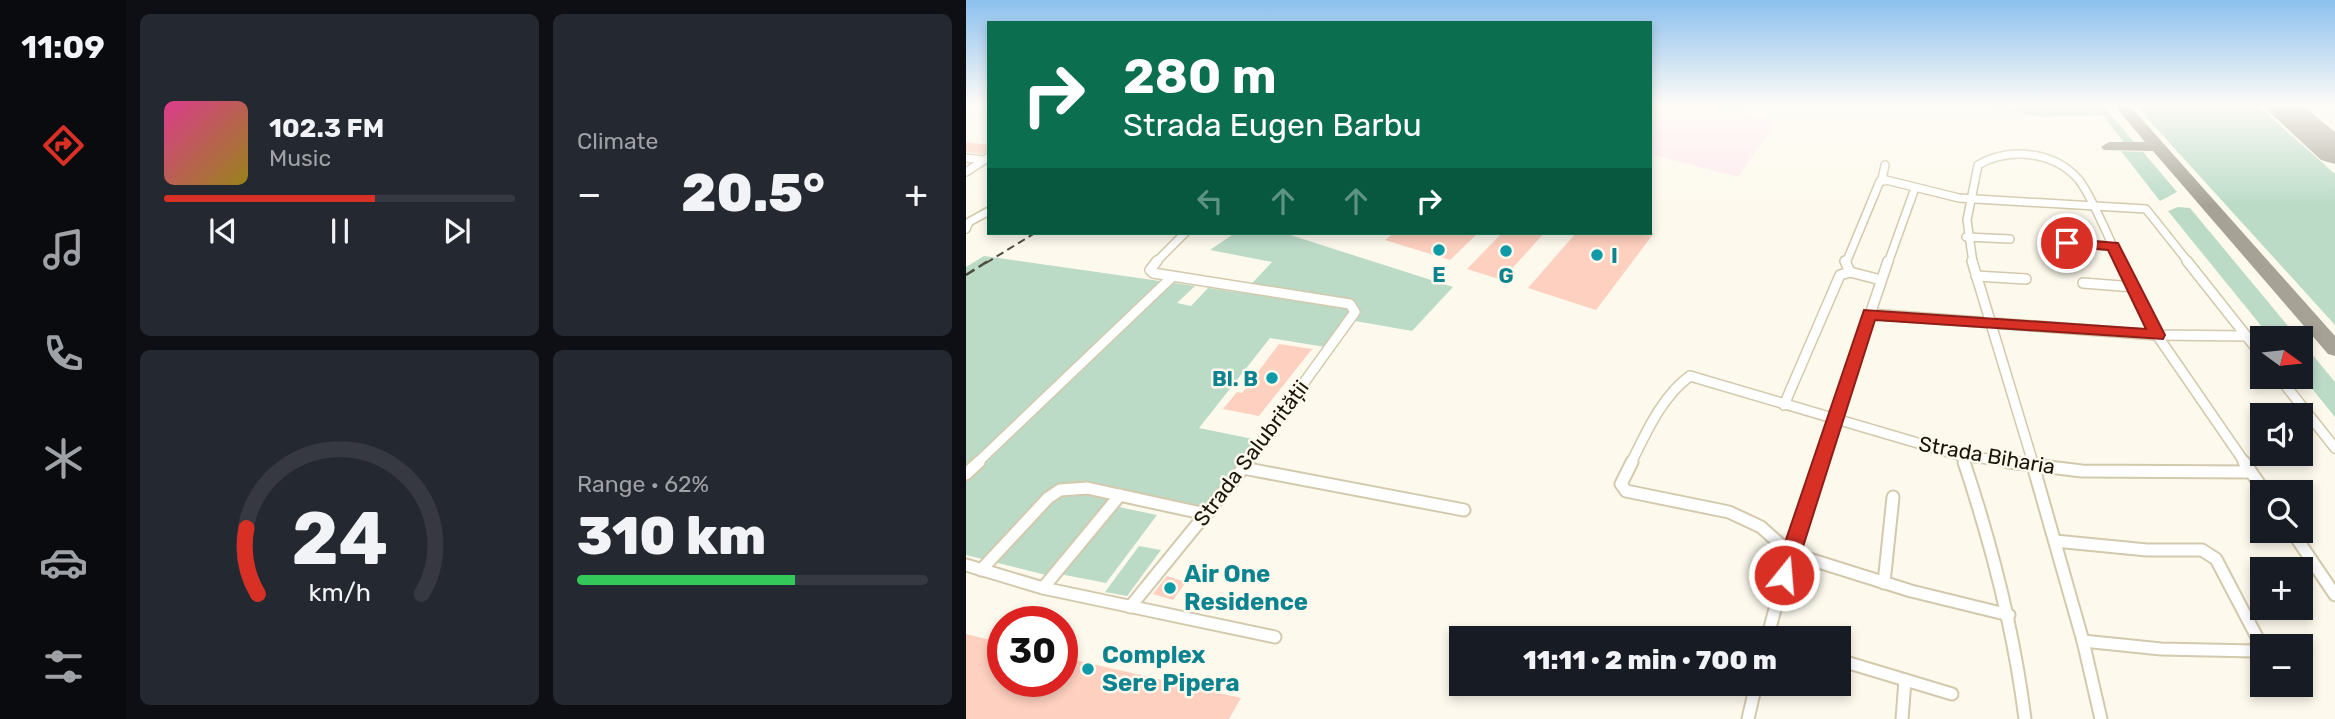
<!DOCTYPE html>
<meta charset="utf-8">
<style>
:root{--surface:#171b24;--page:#242831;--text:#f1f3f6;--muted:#9ea1a6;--line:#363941;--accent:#d93025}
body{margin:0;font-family:Rubik,sans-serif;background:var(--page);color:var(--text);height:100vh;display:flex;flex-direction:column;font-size:26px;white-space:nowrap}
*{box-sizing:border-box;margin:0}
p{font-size:23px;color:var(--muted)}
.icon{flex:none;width:38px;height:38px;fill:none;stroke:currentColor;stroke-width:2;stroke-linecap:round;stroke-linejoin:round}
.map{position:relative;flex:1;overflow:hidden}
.side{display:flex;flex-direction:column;gap:14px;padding:14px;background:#0d0f14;width:840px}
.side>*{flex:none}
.guide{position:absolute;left:21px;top:21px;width:665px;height:214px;border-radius:0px;box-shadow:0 4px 10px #0003;background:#0b6e4f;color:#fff;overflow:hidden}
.needle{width:46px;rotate:105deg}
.controls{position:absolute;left:1284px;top:326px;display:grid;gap:14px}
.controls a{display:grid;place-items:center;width:63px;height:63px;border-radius:0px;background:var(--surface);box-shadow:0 4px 10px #0003;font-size:35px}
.speed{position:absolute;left:21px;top:606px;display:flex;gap:14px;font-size:35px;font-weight:700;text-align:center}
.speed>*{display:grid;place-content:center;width:91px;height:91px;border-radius:50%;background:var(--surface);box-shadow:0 4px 10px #0003;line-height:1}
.speed .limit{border:10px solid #d22;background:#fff;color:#111}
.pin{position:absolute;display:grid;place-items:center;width:60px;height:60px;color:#fff;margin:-30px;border:4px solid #fff;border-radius:50%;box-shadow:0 2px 7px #0007}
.me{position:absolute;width:77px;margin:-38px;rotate:17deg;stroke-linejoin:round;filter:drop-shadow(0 0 5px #0008)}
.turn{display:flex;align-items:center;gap:24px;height:147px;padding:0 21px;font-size:32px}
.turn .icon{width:91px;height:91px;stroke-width:2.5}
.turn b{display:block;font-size:49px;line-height:60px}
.lanes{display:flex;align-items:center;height:66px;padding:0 21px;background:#0003;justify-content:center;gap:35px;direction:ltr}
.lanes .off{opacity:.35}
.big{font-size:52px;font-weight:800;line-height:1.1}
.side .card{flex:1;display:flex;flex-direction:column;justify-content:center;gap:10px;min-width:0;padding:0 24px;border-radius:10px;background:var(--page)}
.side .dial{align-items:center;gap:0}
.dial svg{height:182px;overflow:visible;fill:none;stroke:var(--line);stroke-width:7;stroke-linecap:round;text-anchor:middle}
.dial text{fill:var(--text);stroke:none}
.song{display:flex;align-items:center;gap:21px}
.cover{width:84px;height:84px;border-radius:10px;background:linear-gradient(135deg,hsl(330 70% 55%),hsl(50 70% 35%))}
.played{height:7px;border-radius:4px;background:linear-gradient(90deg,var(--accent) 60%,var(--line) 60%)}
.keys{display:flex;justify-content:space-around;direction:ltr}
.heat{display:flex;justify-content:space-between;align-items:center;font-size:38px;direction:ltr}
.charge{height:10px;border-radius:5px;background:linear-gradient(90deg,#34c759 62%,var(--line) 0)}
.side .tiles{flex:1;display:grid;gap:14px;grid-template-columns:repeat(2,1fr)}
.trip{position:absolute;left:483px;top:626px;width:402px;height:70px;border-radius:0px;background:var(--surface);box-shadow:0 4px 10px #0003;font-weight:800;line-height:70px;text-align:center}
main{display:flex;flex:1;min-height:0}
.tab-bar{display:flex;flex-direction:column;width:126px;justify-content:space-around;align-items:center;background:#090b0e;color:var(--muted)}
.tab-bar .icon{width:49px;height:49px}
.tab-bar .active{color:var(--accent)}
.tab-bar b{font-size:32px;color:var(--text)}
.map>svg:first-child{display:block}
</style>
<main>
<nav class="tab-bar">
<b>11:09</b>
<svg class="icon active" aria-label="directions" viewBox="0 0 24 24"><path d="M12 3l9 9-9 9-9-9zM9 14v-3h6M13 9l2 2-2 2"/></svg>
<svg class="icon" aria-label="music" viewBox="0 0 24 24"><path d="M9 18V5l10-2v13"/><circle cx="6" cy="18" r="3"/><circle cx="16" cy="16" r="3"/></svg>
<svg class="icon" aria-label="phone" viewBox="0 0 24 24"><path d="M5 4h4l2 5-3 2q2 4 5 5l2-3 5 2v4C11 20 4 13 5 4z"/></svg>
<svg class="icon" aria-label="climate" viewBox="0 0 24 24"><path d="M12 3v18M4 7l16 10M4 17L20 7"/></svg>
<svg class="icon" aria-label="car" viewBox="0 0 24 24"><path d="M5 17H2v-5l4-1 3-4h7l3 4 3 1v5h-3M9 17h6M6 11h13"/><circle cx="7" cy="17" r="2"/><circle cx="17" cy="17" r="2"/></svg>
<svg class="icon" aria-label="filters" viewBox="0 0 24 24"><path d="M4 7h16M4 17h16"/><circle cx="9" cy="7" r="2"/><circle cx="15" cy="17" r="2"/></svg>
</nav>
<section class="side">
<div class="tiles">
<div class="card">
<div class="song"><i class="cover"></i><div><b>102.3 FM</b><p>Music</p></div></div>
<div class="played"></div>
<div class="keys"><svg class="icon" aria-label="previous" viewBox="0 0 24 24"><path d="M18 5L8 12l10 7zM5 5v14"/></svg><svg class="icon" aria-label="pause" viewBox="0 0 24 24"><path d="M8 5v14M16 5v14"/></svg><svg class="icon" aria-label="next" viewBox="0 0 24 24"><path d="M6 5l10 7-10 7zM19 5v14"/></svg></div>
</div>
<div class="card"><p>Climate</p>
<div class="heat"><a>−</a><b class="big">20.5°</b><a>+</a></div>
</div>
<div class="card dial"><svg viewBox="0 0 100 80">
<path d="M14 69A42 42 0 1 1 86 69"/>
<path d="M14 69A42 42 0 0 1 9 40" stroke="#d93025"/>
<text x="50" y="56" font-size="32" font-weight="700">24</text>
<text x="50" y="72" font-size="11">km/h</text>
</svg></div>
<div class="card"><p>Range · 62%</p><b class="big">310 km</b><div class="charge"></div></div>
</div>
</section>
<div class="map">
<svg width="1369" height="719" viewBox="0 0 1369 719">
<rect width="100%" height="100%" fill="#fdf9ed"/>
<!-- education -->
<path fill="#fee9f0" d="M684,106H750L811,120L772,177L684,154Z"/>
<!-- green -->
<g fill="#bbdbc7">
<path d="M1025,106H1138L1168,142L1159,144L1137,115L1074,117Z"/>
<path d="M1170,106H1292L1369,174V325Z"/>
<path d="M1155,151L1177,152L1211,192L1194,201Z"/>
<path d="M1212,207L1224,208L1332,338H1305L1202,211Z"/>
<path d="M269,233H318L487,287L446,331L378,319L359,347L304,338L233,428L292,440L237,510L153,492L84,576L0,555V267L18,256L229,286L211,303L225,306L242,288L277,293L306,262L244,250Z"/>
<path d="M1335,341L1369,382V417L1335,375Z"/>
<path d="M148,506L191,515L140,583L94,574Z"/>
<path d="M173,546L195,550L161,596L139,592Z"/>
</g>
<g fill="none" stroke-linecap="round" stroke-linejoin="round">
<!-- taxiway -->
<path fill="#a6a296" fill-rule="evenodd" d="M1149,106H1164L1369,336V356L1362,354L1187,151L1138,150L1135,147L1143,142H1179Z"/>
<!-- runway -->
<path fill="#a6a296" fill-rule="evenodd" d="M1297,106H1337L1369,132V164L1355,160Z"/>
</g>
<!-- building -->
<g fill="#fed0bf">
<path d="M0,142L23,145V151L17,154L0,152Z"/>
<path d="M428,233H512L484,260L419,240Z"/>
<path d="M536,233H578L536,280L501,269Z"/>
<path d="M610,233H688L630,310L562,288Z"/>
<path d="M313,344L346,349L293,416L257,409L271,392L276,393Z"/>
<path d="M201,576L220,582L207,600L187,594Z"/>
<path d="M0,634L37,643V681H96V657L275,698L263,719H0Z"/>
</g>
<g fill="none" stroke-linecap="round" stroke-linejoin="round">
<defs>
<g id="minor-far2">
<path d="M0,158L17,160"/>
<path d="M919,165L916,179L993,198L1180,209L1223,263"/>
<path d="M0,172L23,157"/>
<path d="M0,229L3,222L23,211"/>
<path d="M1000,237L1044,239"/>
<path d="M1101,243L1147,246"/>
<path d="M189,263L219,233"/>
<path d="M880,263L914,181H919"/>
<path d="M922,263L949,188"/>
<path d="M1007,263L1001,220L1012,165C1043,147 1088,151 1113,180C1126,196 1144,242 1155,263"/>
</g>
<g id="minor-far1">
<path d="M191,261L184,270L187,273L384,304L389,312L280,463"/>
<path d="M879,261L884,272L915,280"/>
<path d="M1006,261L1067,463"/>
<path d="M1154,261L1191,335L1279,463"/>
<path d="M1221,261L1297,357"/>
<path d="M1010,276L1060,279"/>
<path d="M1117,283L1168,287"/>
<path d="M903,314L1191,335L1280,336"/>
<path d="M1312,376L1369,448"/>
<path d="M818,405L874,275L884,272"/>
<path d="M996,456L999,463"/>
<path d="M11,463L206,277"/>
<path d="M665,463C680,433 696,396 724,376L996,456L1056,463"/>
<path d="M854,463L922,261"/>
</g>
<g id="minor">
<path d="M666,462L655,484L660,491L763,512L795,527L824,553L945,591L1043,615"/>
<path d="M998,462C1026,546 1048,631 1059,719"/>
<path d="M1042,462L1116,471L1285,472"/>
<path d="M1066,462L1117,641L1135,719"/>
<path d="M1278,462L1299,492"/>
<path d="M277,468L498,510"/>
<path d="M0,474L13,462"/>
<path d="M1325,530L1369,595"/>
<path d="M1089,541L1181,550H1236L1250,559L1293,641L1288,651L1195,649L1117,641"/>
<path d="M0,565L77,588L309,637"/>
<path d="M15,570L82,498L94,490L121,488L240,514"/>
<path d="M918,583L927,497"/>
<path d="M77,588L154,495"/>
<path d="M164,607L282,462"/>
<path d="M801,639L824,553L854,462"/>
<path d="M873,660L986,694"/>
<path d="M782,719L790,684"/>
<path d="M936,719L939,680"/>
</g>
</defs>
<!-- minor-far2 casing -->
<use href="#minor-far2" stroke="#d3c9ac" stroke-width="10"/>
<!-- minor-far1 casing -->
<use href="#minor-far1" stroke="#d3c9ac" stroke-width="12"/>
<!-- minor casing -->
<use href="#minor" stroke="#d3c9ac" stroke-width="15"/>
<!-- minor-far2 -->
<use href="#minor-far2" stroke="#fff" stroke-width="7"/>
<!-- minor-far1 -->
<use href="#minor-far1" stroke="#fff" stroke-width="9"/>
<!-- minor -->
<use href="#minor" stroke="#fff" stroke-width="11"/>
<!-- rail-far1 -->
<path stroke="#4f4c40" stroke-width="2" stroke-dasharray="8 4.5" stroke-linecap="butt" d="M20,263L69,233"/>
<!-- rail -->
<path stroke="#4f4c40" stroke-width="2.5" stroke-dasharray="10 5" stroke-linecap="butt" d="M0,275L22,261"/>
</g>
<!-- sky -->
<linearGradient id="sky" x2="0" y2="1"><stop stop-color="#8cc0ee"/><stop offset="0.51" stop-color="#fefcf7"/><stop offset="1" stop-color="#fefcf7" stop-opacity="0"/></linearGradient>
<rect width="1369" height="206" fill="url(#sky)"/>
<!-- route -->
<path fill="#d93025" stroke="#8d1f18" stroke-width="2" d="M1101,239L1152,243L1199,335L1197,339L909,320L828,575L825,581L818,584L810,581L808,575L898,310L1180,329L1142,250L1096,246V240Z"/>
<!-- markers -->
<g fill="#0f9aa8" stroke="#fdf9ed" stroke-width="2.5">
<circle cx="473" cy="250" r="7"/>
<circle cx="540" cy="251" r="7"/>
<circle cx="631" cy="255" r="7"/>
<circle cx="306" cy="378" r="7"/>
<circle cx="204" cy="588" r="7"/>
<circle cx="122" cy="669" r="7"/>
</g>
<g text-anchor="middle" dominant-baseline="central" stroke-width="5" stroke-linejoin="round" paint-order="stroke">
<!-- culture labels -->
<g font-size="21" font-weight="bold" fill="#0d838f" stroke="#fdf9ed">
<text x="645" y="255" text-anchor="start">I</text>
<text x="473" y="274">E</text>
<text x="540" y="275">G</text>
<text x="292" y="378" text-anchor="end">Bl. B</text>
</g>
<!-- street labels -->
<g font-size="21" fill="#18150a" stroke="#fdf9ed">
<text transform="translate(285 453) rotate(-53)">Strada Salubrității</text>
<text transform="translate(1021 455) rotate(10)">Strada Biharia</text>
</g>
<!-- near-culture labels -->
<g font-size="24" font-weight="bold" fill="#0d838f" stroke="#fdf9ed" text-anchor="start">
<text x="218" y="574">Air One<tspan x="218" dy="28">Residence</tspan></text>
<text x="136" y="655">Complex<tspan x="136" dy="28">Sere Pipera</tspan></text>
</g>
</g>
</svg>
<div class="controls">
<a><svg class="needle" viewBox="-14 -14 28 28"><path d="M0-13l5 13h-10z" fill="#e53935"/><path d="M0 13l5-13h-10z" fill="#9ea1a6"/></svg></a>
<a><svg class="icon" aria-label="sound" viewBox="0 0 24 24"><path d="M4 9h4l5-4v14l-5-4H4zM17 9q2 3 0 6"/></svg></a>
<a><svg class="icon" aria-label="search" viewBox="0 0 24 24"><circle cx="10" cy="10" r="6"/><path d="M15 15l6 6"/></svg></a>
<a>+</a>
<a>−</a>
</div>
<div class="speed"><div class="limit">30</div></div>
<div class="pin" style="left:1101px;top:243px;background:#d93025"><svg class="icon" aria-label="arrive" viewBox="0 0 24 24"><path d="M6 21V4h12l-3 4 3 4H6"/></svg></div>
<svg class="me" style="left:818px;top:575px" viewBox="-20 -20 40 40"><circle r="17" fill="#d93025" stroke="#fff" stroke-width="3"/><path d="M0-11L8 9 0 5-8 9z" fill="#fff"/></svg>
<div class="trip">11:11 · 2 min · 700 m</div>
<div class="guide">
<div class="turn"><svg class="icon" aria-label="right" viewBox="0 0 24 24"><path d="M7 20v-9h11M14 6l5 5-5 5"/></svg><div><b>280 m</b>Strada Eugen Barbu</div></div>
<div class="lanes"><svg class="icon off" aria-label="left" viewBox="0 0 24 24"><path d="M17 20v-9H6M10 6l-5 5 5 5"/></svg><svg class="icon off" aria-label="ahead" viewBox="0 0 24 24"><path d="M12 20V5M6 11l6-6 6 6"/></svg><svg class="icon off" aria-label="ahead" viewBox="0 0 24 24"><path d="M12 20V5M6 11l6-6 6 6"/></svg><svg class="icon" aria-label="right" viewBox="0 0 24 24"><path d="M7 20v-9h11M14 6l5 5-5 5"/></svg></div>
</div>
</div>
</main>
